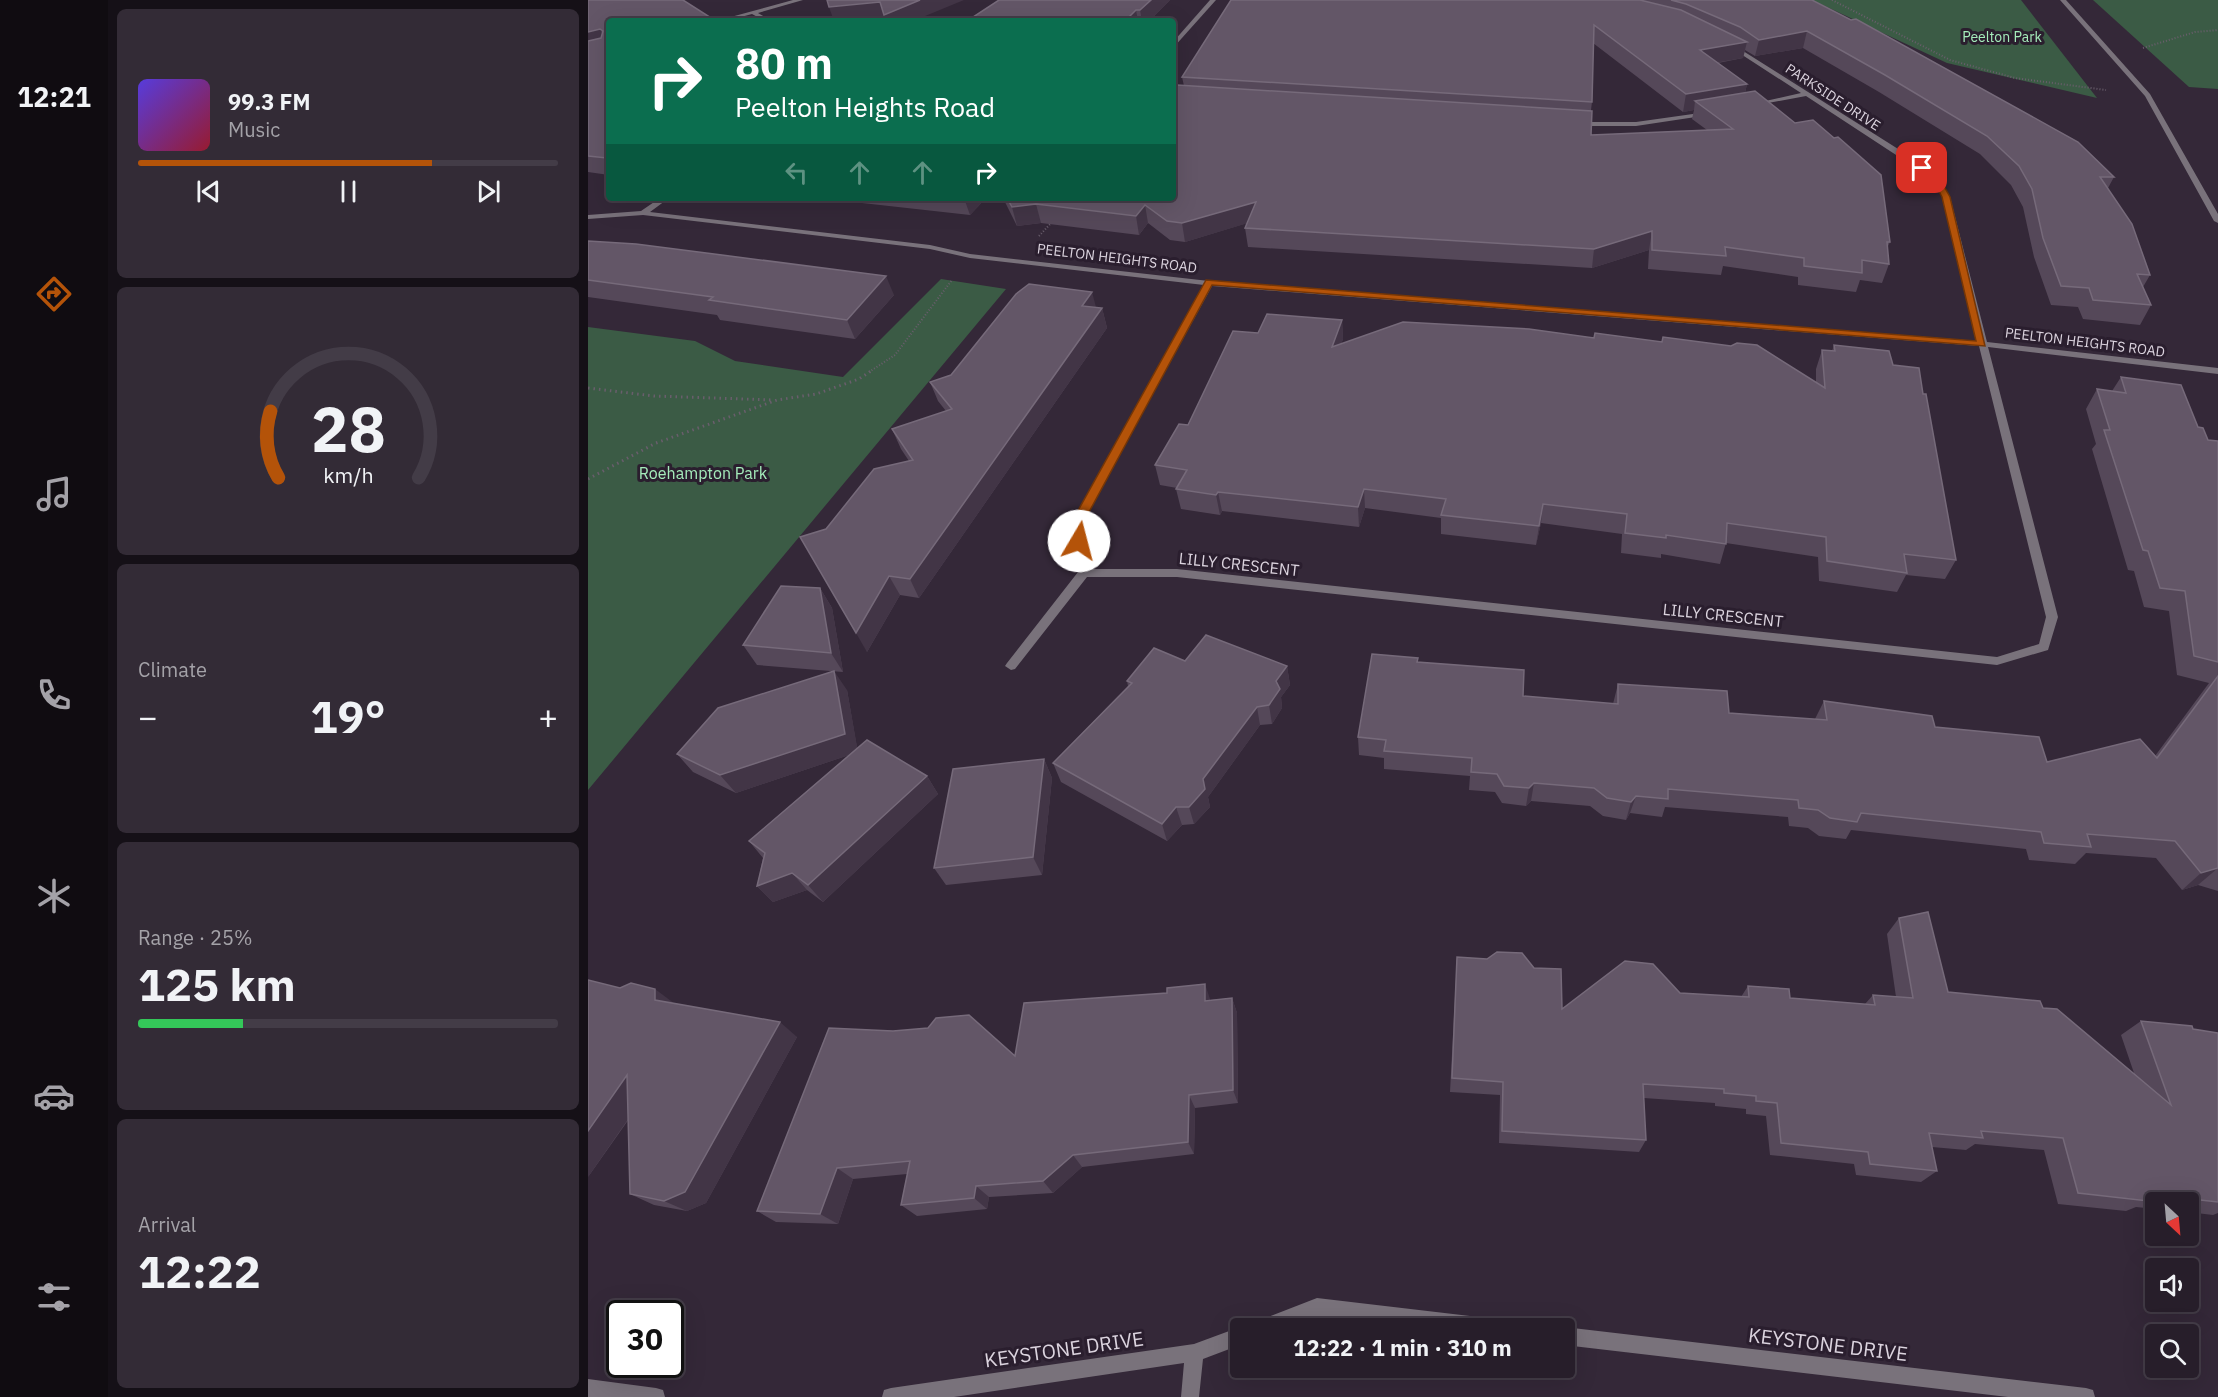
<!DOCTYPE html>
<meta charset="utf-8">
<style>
:root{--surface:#271e2a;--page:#332b36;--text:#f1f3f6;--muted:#a4a2a8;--line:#433c47;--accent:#b45309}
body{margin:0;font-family:"IBM Plex Sans",sans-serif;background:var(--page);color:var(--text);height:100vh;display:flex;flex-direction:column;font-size:22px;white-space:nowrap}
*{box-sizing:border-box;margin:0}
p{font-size:20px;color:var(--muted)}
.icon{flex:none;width:33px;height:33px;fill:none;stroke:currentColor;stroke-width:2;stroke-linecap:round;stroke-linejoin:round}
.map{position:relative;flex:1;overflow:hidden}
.drawer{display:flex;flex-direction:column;gap:9px;padding:9px;background:#151017;width:480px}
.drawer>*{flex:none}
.hud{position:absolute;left:18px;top:18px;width:570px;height:183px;border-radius:6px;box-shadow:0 6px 24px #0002,0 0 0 2px var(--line);background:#0b6e4f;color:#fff;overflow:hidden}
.needle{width:39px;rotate:154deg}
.controls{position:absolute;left:1557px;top:1192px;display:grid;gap:12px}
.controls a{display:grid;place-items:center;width:54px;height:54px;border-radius:6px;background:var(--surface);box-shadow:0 6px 24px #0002,0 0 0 2px var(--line);font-size:30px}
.speed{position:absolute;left:18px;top:1300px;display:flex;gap:12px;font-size:30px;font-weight:700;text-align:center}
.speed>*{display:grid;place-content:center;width:78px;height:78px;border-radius:50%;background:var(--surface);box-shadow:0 6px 24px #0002,0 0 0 2px var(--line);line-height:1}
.speed .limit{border:3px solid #111;border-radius:9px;background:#fff;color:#111}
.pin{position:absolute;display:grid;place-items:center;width:51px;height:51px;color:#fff;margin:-26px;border-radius:12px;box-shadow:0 3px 9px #0006}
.me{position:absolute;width:66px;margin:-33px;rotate:8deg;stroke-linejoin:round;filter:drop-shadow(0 0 4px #0008)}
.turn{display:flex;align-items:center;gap:21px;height:126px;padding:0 30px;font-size:27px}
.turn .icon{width:78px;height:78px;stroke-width:2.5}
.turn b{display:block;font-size:42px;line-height:51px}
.lanes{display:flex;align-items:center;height:57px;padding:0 30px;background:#0003;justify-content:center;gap:30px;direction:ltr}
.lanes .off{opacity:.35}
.big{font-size:45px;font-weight:700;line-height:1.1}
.drawer .card{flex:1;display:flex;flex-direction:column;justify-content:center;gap:9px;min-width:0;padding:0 21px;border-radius:9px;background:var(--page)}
.drawer .dial{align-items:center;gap:0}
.dial svg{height:156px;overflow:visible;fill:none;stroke:var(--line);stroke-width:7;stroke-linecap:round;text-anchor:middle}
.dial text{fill:var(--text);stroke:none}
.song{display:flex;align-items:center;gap:18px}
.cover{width:72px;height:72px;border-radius:9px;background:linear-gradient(135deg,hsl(250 70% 55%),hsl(350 70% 35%))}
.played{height:6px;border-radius:3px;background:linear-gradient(90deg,var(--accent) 70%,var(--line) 70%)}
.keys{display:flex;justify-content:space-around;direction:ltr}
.heat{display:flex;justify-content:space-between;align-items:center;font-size:33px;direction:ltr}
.charge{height:9px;border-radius:4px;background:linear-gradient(90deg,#34c759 25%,var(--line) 0)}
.trip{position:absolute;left:642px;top:1318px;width:345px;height:60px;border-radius:6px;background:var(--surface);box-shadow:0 6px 24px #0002,0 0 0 2px var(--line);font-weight:700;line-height:60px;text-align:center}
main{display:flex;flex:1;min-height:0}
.tab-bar{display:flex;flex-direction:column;width:108px;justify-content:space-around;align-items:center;background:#100c11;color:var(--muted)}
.tab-bar .icon{width:42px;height:42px}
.tab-bar .current{color:var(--accent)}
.tab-bar b{font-size:27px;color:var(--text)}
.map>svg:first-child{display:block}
</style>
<main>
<nav class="tab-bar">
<b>12:21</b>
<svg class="icon current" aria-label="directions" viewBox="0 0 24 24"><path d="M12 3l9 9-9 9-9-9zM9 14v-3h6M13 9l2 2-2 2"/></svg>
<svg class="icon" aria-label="music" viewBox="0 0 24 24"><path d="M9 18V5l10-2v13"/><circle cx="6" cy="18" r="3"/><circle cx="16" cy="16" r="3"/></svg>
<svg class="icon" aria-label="phone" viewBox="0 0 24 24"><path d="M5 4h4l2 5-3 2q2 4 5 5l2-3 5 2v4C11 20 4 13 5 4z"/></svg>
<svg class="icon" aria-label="climate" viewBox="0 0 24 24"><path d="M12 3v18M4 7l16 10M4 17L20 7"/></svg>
<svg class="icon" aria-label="car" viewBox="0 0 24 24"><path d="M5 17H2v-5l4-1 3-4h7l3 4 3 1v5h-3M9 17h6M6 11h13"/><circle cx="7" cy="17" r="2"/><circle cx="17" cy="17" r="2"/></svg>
<svg class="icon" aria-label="filters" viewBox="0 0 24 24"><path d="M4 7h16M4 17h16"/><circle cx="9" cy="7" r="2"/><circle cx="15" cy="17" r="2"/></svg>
</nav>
<section class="drawer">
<div class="card">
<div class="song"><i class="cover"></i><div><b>99.3 FM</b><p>Music</p></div></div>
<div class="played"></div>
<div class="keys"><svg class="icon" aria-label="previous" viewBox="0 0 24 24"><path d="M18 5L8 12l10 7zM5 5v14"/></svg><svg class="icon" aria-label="pause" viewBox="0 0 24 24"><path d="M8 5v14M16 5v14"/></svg><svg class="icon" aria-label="next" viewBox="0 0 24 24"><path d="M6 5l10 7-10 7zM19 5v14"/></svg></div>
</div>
<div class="card dial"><svg viewBox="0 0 100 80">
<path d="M14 69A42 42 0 1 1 86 69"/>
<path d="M14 69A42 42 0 0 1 10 35" stroke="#b45309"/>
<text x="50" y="56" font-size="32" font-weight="700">28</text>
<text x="50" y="72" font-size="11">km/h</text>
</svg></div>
<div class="card"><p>Climate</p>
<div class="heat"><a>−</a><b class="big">19°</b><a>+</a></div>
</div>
<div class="card"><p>Range · 25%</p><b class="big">125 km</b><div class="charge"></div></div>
<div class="card"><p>Arrival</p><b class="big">12:22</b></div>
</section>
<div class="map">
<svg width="1630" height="1397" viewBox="0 0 1630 1397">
<rect width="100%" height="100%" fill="#342838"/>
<!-- green -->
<g fill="#3b5b45">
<path d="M1224,0H1433L1509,98L1359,63Z"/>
<path d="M1505,0H1630V89L1601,87Z"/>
<path d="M353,279L418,289L0,790V327L107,341L147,361L255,377Z"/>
</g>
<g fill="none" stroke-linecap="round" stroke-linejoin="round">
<!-- path-far1 -->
<g stroke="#695e6c" stroke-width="2" stroke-dasharray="1 2" stroke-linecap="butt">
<path d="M1244,0L1362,60L1427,78L1518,90"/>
<path d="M1555,48L1607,32L1630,30"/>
<path d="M451,236L464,222"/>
<path d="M281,372L307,355L364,280"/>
</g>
<!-- path -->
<g stroke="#695e6c" stroke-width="3" stroke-dasharray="1.5 4" stroke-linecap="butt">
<path d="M0,388L66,396L185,400"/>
<path d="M0,479L68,443L189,400L228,394L271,379L283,371"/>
</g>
<!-- minor -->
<g fill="#79727b" fill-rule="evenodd">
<path d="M205,0H215L170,13L184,21H177L164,14L138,21H128Z"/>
<path d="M622,0H628L585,48V42Z"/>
<path d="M1144,44L1337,166L1353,181L1362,197L1399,342L1630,368V374L1400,347L1470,617L1460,650L1409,665L589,577H499L427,669L423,670L417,666L419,663L490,572L483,525L616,285L382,258L342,249L55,215L0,219V215L53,211L72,198H81L62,212L342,245L382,254L621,281L1390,341L1354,197L1347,184L1331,170L1218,96L1164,106V104L1213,93L1142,47ZM624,286L1391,346L1458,617L1451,644L1409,657L589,569H501L493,525Z"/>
<path d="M1119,112L1121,113V115L1048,126H987L984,124L987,122H1048Z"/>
<path d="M729,1298L916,1320L922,1323L925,1329H841L729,1316L694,1329H662L665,1323Z"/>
<path d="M652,1327L657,1329H652V1345L615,1359L611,1397H593L596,1363L366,1397H294L296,1390L303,1388L606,1344Z"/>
<path d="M976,1327L1498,1388L1505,1390L1507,1397H1420L976,1345V1329H971Z"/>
<path d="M0,1379L68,1388L75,1390L77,1397H0Z"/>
</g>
<!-- tertiary -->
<path fill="#79727b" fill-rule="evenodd" d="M1472,0H1478L1562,94L1630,214V223L1626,221L1557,96Z"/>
</g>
<!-- wall -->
<g fill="#554859" fill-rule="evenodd">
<path d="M0,0L21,21V175L0,172Z"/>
<path d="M582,0L561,21H379Z"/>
<path d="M643,0H1224L1526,177L1520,188L1562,275L1555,287L1563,305L1552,325L1495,319L1490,307L1463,305L1446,257L1435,207L1423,185L1392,154L1291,92L1215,48L1167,56L1157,50L1155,58L1130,63L1159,84L1157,93L1302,242L1299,248L1301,264L1294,283L1272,280L1268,292L1210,285V277L1135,266L1133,275L1060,269L1061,250L1004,268L660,247L657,228L659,223L597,242L582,240L560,223L551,235L453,223L429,226L415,198H585L596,86L594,77ZM1005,43L1095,112L1106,110L1104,119L1119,130L1003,135V110L1004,102Z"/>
<path d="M229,198H398L382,215Z"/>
<path d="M0,241L306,295L267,339L132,320L129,315L0,297Z"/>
<path d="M508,308H514L519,328L331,598L312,595L279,652L238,529L321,461L313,449L304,429L358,411L350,401L342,382L363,375Z"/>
<path d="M754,320L755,339L753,344L1228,382V369L1234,350L1244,351L1246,345L1305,365L1335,394L1368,560L1357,579L1318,575L1309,592L1231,581L1230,557L1138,543L1132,564L1073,554V558L1033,553L1034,534L953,523L948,545L853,534V518L777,508L771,527L634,511L632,515L593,509L588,489L589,488L572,485L567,465L600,425L670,333Z"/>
<path d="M1533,377L1610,427L1620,440L1630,441V891L1610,885L1594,890L1568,858L1498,853L1487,864L1441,860L1438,849L1263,830L1258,839L1231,836L1220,828L1201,826L1200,817L1077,807L1074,817L1042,813L1038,820L1015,816L1002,806L943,801L938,806L914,803L907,792L881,790L882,776L796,769V758L771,755L770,737L830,658L829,662L935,696L1025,704L1030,684L1141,713L1227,719L1236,701L1347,727L1459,762L1567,756L1621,683L1589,675L1581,611L1556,607L1546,571L1540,570L1504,449L1508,444L1498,409L1509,389L1524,391Z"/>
<path d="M232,588L244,608L255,672L169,665L155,645Z"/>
<path d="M597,661L699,666L702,685L693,697L694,708L684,724L672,725L620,797L622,807L606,824L594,825L579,841L473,782L465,763L540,686L539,681Z"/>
<path d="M259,690L269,748L339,776L350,794L235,902L219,890L185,902L169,886L175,858L161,841L261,755L148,793L105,772L89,754Z"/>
<path d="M456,759L464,778L454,875L358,885L346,868Z"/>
<path d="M1311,918L1360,992L1455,1008L1546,1073L1533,1035L1553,1021L1630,1033V1213L1625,1215L1600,1212V1203H1568V1209L1548,1207L1538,1211L1470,1204L1456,1150L1387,1144L1378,1150L1344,1147L1349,1171L1333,1182L1268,1175L1266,1164L1182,1155L1178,1116L1158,1114V1109L1127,1106V1103L1056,1098L1058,1140L1051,1152L911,1143L912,1095L862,1092L869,957L974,1009L1092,993L1153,997L1160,986L1202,998L1277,1004L1285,995L1308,997L1299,934Z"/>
<path d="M644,998L649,1013L650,1103L607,1108L606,1154L494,1167L465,1193L401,1197L399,1209L329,1216L313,1205L319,1174L265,1179L250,1224L188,1222L169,1211L427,1056L622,999V1000Z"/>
<path d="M86,1003L209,1037L118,1203L99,1211L66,1205L42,1194L41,1119L0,1177Z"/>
</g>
<!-- shaded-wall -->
<g fill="#423546">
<path d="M332,0H376L325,21H298L296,15Z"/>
<path d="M563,0H582L561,21H554L552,10Z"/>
<path d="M292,2L297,18L271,21H246L241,7Z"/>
<path d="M548,10L550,21H537Z"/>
<path d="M12,29L20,46L0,51V32Z"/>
<path d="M1219,31L1215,48L1167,56L1171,40Z"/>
<path d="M1159,42L1155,58L1109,66L1112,50Z"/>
<path d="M1159,84L1155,101H1107L1106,110L1095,112L1098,94Z"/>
<path d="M376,198H398L382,215Z"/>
<path d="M668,202L670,220L597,242L594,223Z"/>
<path d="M448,204L453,223L429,226L424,207Z"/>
<path d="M557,205L560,223L551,235L548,216Z"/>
<path d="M1064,231L1061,250L1004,268L1006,249Z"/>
<path d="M298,276L306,295L267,339L259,320Z"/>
<path d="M504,292L509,311L494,306Z"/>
<path d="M514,308L519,328L331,598L322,579Z"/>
<path d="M754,320L755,339L745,367L744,347Z"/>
<path d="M776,489L777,508L771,527L770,507Z"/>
<path d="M630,492L634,511L632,515L628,495Z"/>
<path d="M955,504L953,523L948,545L951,526Z"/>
<path d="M301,576L312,595L279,652L268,633Z"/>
<path d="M232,588L244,608L255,672L243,653Z"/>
<path d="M699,666L702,685L693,697L694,708L684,724L681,705L688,681Z"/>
<path d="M246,671L259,690L270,752L148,793L132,775Z"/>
<path d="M669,707L672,725L620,797L622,807L606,824L601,807L615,779Z"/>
<path d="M456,759L464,778L454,875L445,857Z"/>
<path d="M339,776L350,794L235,902L220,885Z"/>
<path d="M946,783L943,801L938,806L941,788Z"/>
<path d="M1048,796L1042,813L1038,820L1043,802Z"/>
<path d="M588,807L594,825L579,841L574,824Z"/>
<path d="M1630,868L1610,885L1594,890L1613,873Z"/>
<path d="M204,873L219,890L185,902L169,886Z"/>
<path d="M617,984L622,999V1016L617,1001Z"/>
<path d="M67,989L87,1004L67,1000Z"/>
<path d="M644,998L649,1013L650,1103L645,1090Z"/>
<path d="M192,1022L209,1037L118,1203L99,1211L76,1201Z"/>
<path d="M39,1075L61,1089L0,1177V1131Z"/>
<path d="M601,1095L607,1108L606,1154L600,1142Z"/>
<path d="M485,1155L494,1167L465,1193L455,1181Z"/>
<path d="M249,1168L265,1179L250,1224L232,1214Z"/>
<path d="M388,1186L401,1197L399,1209L386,1198Z"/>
</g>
<!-- building -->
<g fill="#635667" stroke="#766a7a" stroke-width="1.5">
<path d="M0,0H95L128,21H21V157L19,158L0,156V41L13,38L15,31L12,29L0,32Z"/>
<path d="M239,0H332L296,15L292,2L241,7Z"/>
<path d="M411,0H563L552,10H548L537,21H379Z"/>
<path d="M643,0H1052L1093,10L1159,42L1112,50L1159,84L1098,94L1006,25L1004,102L594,77Z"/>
<path d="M1083,0H1224L1263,20L1268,19L1490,142L1526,177H1512L1544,224L1562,275L1549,274L1563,305L1505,300L1501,288L1473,286L1455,238L1444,189L1431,166L1399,136L1297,75L1219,31L1171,40L1152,27L1098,4Z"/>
<path d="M589,85L1004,111L1003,135L1145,129L1107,101L1167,91L1207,123L1225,120L1246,138L1250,137L1293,175L1302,242H1299L1301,264L1274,260V273L1216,266V258L1137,247L1138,256L1064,250V231L1006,249L657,228L668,202L594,223L579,221L557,205L548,216L448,204L424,207L419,198H585V92Z"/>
<path d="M0,241L48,244L298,276L259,320L121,300L125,297L0,280Z"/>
<path d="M441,284L504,292L494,306L514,308L322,579L301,576L268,633L212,537L238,529L286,469L325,460L304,429L364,409L342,382L363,375L428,294Z"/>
<path d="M679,314L754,320L744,347L815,322L941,329L1006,338L1007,333L1074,342L1075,337L1143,346L1149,343L1169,345L1237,388L1234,350L1247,351L1246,345L1301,351L1305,365L1331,368L1335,394H1338L1368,560L1316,554L1319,573L1239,561L1238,537L1139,523L1138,544L1078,535V538L1037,533L1039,514L955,504L951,526L853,515L858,499L776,489L770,507L630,492L628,495L588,489L599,470L567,465L591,424L600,425L645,331L670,333Z"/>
<path d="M1533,377L1593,385L1610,427L1615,428L1620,440L1630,441V662L1606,656L1597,591L1572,588L1560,551L1555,550L1516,430H1522L1509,389L1538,393Z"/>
<path d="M193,586L232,588L243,653L155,645Z"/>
<path d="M618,635L699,666L688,681L692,689L681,705L669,707L615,779L617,789L601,807H588L574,824L465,763L544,683L539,681L566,648L597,661Z"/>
<path d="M784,654L830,658L829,662L936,670L935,696L1030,704V684L1139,691L1141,713L1239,720L1236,701L1344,716L1347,727L1451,737L1459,762L1552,739L1569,758L1630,676V868L1613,873L1587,841L1499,834L1503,847L1456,843L1453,832L1273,813L1269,822L1242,818L1230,810L1211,808L1210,800L1080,789V799L1048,796L1043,802L1019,798L1006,788L946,783L941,788L916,786L909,774L883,772L884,758L796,751L798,740L770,737Z"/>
<path d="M246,671L257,734L132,775L89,754L130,708Z"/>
<path d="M279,740L339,776L220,885L204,873L169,886L177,853L161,841Z"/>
<path d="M456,759L445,857L346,868L365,769Z"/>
<path d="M1340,912L1360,992L1452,1001L1455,1008L1469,1009L1583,1105L1553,1021L1604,1026L1605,1029L1630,1033V1202L1559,1194L1560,1201L1490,1193L1475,1138L1393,1131L1395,1138L1341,1133L1349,1171L1282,1164L1280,1152L1193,1143L1189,1103L1168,1101V1096L1136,1093V1089L1055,1084L1058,1140L914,1131L915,1082L864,1078L869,957L899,959L909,952L934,953L946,968L973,969L974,1009L1037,961L1065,964L1092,993L1161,997L1160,986L1201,989L1202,998L1287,1005L1285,995L1325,998L1311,918Z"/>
<path d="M0,980L32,988L43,983L67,989V1000L192,1022L97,1192L76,1201L42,1194L39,1075L0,1131Z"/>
<path d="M617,984V1001L644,998L645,1090L601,1095L600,1142L485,1155L455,1181L388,1186L386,1198L313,1205L322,1161L249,1168L232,1214L169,1211L241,1028L305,1031L340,1028L348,1018L381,1015L427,1056L436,1003L579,993V988Z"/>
</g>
<!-- route -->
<path fill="#b45309" stroke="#753606" stroke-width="1.5" d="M1331,167H1337L1353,181L1362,197L1397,346L624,285L494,525L497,541L491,545L485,541L482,525L618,280L1388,341L1354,197L1347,184L1331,170Z"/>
<g text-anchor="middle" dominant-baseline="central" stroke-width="6" stroke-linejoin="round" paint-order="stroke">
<!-- far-park labels -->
<g font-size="14" fill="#a5ecbb" stroke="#2a1e2e">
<text x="1414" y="37">Peelton Park</text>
</g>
<!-- far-street labels -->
<g font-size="14" fill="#dbd3de" stroke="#2a1e2e">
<text transform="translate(1245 97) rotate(33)">PARKSIDE DRIVE</text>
<text transform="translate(529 258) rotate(7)">PEELTON HEIGHTS ROAD</text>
<text transform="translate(1497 342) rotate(7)">PEELTON HEIGHTS ROAD</text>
</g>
<!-- park labels -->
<g font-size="16" fill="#a5ecbb" stroke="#2a1e2e">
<text x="115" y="473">Roehampton Park</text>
</g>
<!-- street labels -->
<g font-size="16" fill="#dbd3de" stroke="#2a1e2e">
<text transform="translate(651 564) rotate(6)">LILLY CRESCENT</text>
<text transform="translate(1135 615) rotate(6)">LILLY CRESCENT</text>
</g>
<!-- near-street labels -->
<g font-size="20" fill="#dbd3de" stroke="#2a1e2e">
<text transform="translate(1240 1344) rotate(7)">KEYSTONE DRIVE</text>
<text transform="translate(476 1349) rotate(-8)">KEYSTONE DRIVE</text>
</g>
</g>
</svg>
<div class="controls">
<a><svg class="needle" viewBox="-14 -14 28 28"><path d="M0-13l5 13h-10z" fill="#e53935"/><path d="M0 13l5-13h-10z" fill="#a4a2a8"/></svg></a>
<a><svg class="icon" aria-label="sound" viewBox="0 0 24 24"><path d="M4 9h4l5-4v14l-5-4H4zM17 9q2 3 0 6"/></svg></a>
<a><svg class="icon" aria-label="search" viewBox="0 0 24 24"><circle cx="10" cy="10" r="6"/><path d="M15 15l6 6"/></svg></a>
</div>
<div class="speed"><div class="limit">30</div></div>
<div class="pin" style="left:1334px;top:168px;background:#d93025"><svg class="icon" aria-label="arrive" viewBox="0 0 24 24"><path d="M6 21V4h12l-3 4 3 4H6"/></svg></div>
<svg class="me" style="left:491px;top:541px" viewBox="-20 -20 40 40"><circle r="19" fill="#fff"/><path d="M0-13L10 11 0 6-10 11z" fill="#b45309"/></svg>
<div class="trip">12:22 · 1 min · 310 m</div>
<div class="hud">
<div class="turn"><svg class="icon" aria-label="right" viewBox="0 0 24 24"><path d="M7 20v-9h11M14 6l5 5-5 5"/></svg><div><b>80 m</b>Peelton Heights Road</div></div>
<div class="lanes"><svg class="icon off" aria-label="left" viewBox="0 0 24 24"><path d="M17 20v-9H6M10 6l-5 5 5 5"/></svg><svg class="icon off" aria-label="ahead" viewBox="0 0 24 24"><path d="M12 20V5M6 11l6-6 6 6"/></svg><svg class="icon off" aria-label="ahead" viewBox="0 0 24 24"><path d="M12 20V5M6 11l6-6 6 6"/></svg><svg class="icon" aria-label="right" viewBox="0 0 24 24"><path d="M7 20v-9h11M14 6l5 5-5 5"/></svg></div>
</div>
</div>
</main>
